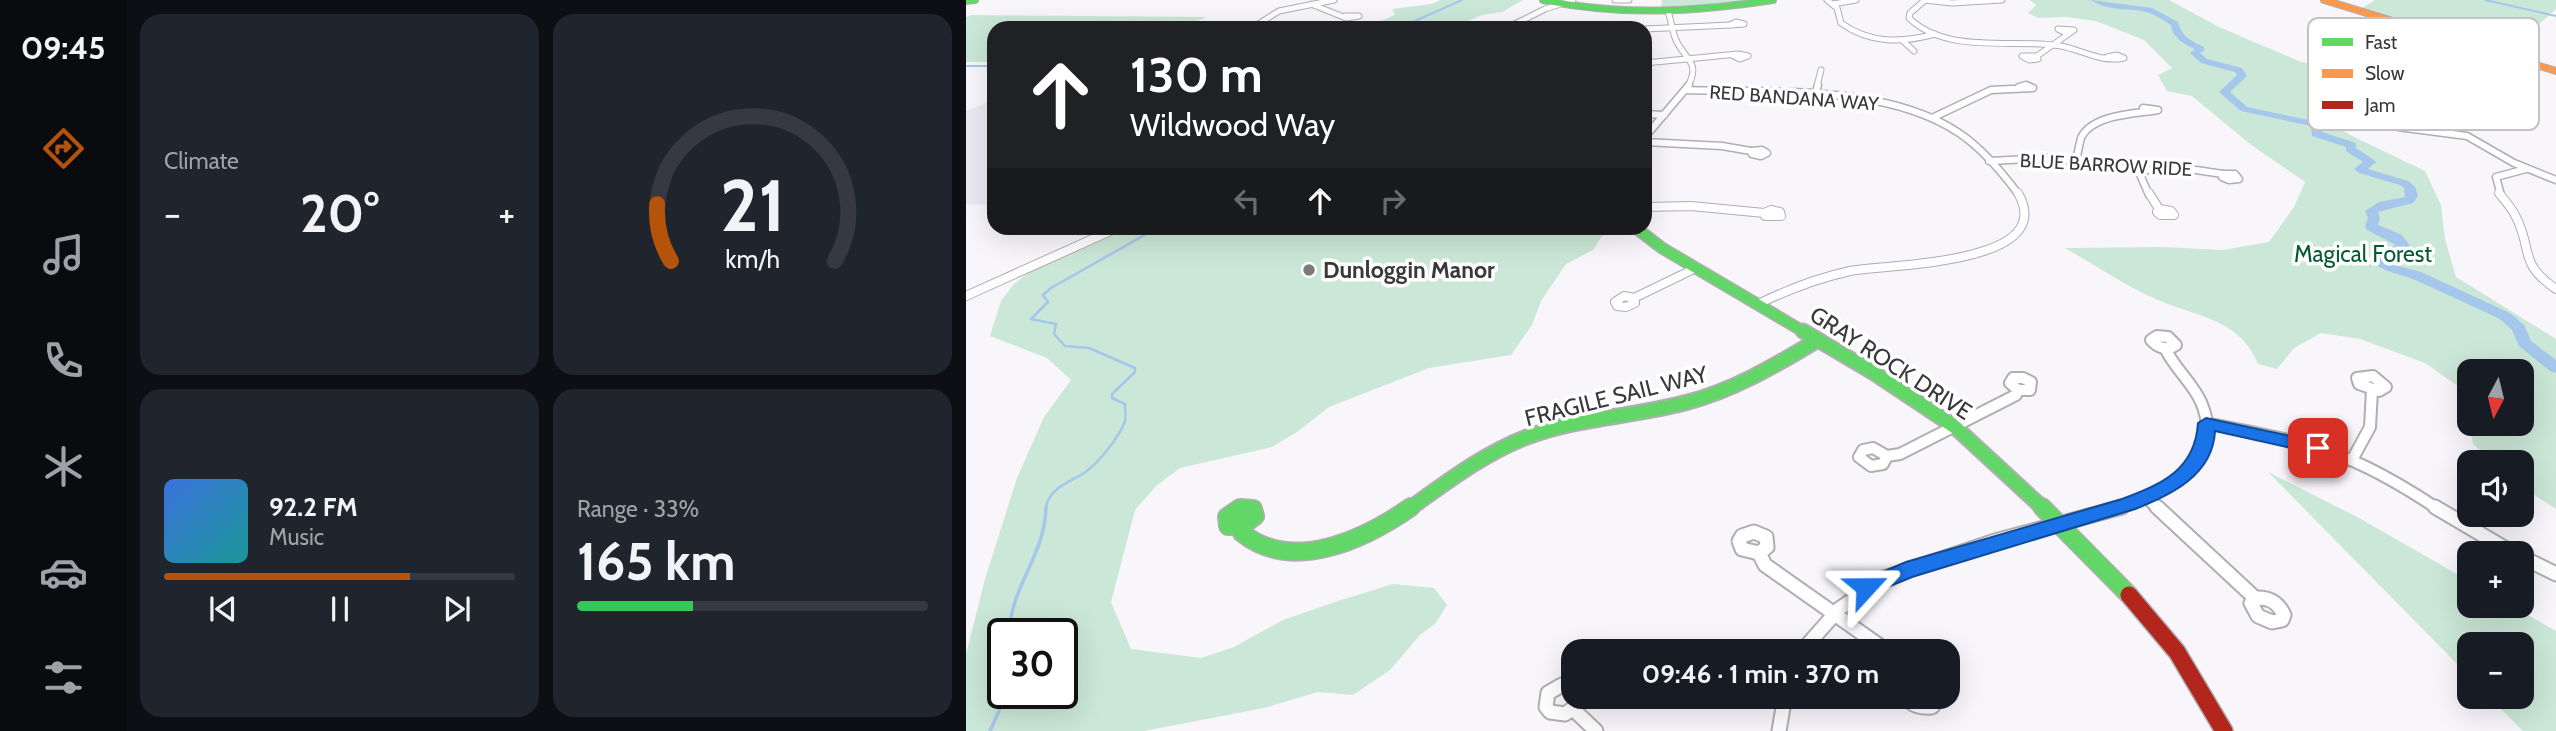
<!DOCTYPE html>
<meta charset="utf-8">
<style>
:root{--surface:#171b24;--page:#20242c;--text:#f1f3f6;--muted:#9ea1a6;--line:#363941;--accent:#b45309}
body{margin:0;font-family:Cabin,sans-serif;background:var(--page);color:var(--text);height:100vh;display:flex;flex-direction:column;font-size:26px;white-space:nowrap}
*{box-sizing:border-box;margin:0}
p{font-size:23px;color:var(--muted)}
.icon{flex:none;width:38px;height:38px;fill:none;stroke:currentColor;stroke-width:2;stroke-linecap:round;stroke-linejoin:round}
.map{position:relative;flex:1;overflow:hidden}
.panel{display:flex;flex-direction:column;gap:14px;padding:14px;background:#0d0f14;width:840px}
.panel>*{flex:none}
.hud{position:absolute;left:21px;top:21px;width:665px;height:214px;border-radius:21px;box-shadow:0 7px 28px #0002;background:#202124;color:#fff;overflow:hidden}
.needle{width:46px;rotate:187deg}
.fabs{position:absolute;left:1491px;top:359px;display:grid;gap:14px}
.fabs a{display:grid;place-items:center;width:77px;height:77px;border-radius:14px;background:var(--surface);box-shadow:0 7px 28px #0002;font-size:35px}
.speed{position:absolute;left:21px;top:618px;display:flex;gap:14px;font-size:35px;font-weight:700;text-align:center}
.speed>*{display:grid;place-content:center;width:91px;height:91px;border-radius:50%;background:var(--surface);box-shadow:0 7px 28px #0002;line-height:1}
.speed .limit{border:4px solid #111;border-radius:10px;background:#fff;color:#111}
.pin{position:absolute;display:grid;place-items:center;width:60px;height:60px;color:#fff;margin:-30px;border-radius:14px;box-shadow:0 4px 10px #0006}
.me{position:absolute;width:77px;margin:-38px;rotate:66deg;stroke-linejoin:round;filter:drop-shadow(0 0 5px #0008)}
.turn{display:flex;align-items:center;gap:24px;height:147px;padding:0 28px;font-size:32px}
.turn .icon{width:91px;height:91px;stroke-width:2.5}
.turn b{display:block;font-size:49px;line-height:60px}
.lanes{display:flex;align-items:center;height:66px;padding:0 28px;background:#0003;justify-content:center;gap:35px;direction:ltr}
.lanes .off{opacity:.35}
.big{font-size:52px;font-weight:700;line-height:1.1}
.panel .widget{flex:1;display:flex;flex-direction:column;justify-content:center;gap:10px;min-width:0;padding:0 24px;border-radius:21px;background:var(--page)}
.panel .dial{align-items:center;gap:0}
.dial svg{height:182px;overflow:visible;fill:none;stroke:var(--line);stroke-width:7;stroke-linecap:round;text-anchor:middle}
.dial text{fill:var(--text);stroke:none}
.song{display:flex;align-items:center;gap:21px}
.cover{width:84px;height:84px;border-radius:10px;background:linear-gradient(135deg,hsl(220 70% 55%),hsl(180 70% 35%))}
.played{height:7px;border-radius:4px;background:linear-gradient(90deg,var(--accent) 70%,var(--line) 70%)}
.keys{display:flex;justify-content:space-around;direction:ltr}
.heat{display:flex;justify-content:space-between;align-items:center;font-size:38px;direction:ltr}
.charge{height:10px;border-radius:5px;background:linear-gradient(90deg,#34c759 33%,var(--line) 0)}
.panel .tiles{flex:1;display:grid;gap:14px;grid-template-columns:repeat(2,1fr)}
.trip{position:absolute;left:595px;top:639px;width:399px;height:70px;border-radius:21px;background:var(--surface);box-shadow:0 7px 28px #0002;font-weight:700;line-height:70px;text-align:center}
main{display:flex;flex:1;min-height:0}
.tabs{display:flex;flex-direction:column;width:126px;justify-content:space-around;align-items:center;background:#090b0e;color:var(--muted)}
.tabs .icon{width:49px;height:49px}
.tabs .current{color:var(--accent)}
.tabs b{font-size:32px;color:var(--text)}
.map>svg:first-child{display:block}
</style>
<main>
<nav class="tabs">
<b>09:45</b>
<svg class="icon current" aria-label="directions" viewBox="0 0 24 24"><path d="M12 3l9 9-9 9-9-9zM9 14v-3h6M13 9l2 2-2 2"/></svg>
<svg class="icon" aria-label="music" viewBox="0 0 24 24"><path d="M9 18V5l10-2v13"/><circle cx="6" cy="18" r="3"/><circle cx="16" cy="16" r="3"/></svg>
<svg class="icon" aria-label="phone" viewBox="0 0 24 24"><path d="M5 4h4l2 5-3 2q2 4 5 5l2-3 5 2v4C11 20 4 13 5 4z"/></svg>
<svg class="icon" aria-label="climate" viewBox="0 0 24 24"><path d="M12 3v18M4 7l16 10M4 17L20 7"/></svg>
<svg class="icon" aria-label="car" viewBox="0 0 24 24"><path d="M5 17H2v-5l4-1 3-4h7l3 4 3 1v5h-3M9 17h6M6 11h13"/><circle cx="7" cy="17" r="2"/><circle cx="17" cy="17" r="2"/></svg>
<svg class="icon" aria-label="filters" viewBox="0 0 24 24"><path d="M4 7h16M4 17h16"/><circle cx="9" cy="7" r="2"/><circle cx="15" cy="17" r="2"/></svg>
</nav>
<section class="panel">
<div class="tiles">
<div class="widget"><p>Climate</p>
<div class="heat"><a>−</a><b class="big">20°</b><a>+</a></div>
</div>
<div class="widget dial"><svg viewBox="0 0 100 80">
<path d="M14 69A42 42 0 1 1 86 69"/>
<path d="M14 69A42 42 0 0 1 8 44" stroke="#b45309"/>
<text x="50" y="56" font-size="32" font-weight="700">21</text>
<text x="50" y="72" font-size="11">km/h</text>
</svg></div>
<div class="widget">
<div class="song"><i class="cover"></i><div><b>92.2 FM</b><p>Music</p></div></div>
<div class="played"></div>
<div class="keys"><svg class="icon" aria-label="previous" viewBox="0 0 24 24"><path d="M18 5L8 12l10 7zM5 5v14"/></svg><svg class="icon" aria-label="pause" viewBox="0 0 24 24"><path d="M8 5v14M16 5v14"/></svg><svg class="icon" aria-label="next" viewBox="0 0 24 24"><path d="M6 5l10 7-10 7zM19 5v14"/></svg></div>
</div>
<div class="widget"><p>Range · 33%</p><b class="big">165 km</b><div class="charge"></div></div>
</div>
</section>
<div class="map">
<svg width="1590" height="731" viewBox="0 0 1590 731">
<rect width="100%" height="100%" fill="#f8f6fa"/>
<!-- built -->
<path fill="#ece8f1" d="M28,100V205L0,204V111Z"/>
<!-- green -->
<g fill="#cbe7d7" fill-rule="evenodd">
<path d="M475,0H557L536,12L516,15L485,28H397L429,15L426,9L465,4Z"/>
<path d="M696,0H789L695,9Z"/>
<path d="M1064,0H1203L1253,27L1335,62L1525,89L1543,125C1479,116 1408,95 1346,112L1384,135L1459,171L1475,205L1479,239L1490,277L1590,339V509L1556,487V462H1527L1507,444L1496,389L1459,363L1394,339L1355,333L1328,348L1311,369L1292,364C1274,318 1229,317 1190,299C1158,285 1129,265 1099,248L1195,247L1257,250L1303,242L1328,207L1339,182L1284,144L1226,96L1201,91L1192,75L1206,68L1178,40L1130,21L1100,17L1072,18L1062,13L1070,5ZM1503,371H1556V424H1503Z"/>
<path d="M1409,0H1590V9L1540,54L1393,10Z"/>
<path d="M5,15L241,17L212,28H28V62H0V17Z"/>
<path d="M136,228H641L627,250L600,264L575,301L566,325L545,355L463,368L363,407L331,432L306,447L214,468L190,486L169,510L145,602L165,649L235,658L268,647L317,620L372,601L427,584L468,588L481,605L469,624L454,635L424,670L387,695L352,692L298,708L178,731H0V654L19,579L51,478L78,417L105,380L81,358L24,336L35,301L48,284L64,272L125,244ZM37,634H96V693H37Z"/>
<path d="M1302,472L1393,518L1503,581V606H1546L1590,631V731H1557L1523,697L1556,696V644H1503V676Z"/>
</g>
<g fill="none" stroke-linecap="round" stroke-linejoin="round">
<!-- stream-far2 -->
<g stroke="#a5c7ec" stroke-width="2">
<path d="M1519,0L1590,16"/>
<path d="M433,28L496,0"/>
<path d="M0,66H28"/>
</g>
<!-- stream-far1 -->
<path stroke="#a5c7ec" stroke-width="2.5" d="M80,509C81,489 104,482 118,473C132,464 154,436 159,421C160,416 159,409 159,404L146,398V394L169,372V368L123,348L99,346L88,334L90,324L65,319L82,302L77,295L85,288L191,228"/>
<!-- stream -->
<g stroke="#a5c7ec" stroke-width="3.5">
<path d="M43,634C45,585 79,556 80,507"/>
<path d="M24,731L37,702V693"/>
</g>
<!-- river -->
<path fill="#a5c7ec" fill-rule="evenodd" d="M1125,0L1186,8L1212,22C1215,36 1226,42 1238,47V51L1234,53L1241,59L1276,68L1281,76L1264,92L1281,107L1352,122L1357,126L1356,132L1390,143V148L1408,160L1410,162L1402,169L1442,181L1449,187L1452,196L1447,203L1412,212L1414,218L1412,225L1436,235L1444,246L1420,259L1429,265L1455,272L1544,313L1558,325L1565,341L1590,360V373L1584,371L1553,346L1546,330L1534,319C1506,306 1478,293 1449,280C1434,273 1417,273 1405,260L1413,251L1430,245L1401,230L1399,227L1402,218L1399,211L1413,202L1439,197L1438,188L1434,185L1393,173L1388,169L1397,162L1380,151V147L1346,136L1345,126L1275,111L1253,92L1271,75L1269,72L1235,63L1224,53L1229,49C1219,45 1205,36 1205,25C1197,20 1189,14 1180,12C1162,7 1142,12 1125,0Z"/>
<defs>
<g id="street-far4">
<path d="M649,0H663"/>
<path d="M861,0L871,8L875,23C904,44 936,43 969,34"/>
<path d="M958,0L986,3L1036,0"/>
<path d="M959,0L944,13L943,18C981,55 1047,38 1095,46C1116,50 1136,63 1158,58L1151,55L1141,57"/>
<path d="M345,4L380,18L393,16H379"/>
<path d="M867,4L890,0"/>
<path d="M702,11C705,20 706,31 710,40C719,60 735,62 722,86"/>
<path d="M770,22L778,24L764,25Z"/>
<path d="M549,24L552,26L541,27Z"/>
<path d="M549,24L579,9L607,0"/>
<path d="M286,28L313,11L368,0"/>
<path d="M679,29L764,25"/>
<path d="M937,41L948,51"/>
<path d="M1384,51L1443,56L1515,47"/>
<path d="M1056,56H1071L1072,59L1063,60Z"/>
<path d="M1071,56L1108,30L1092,29L1098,32"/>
<path d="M1446,58L1522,83"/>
<path d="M679,63L772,54L782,56L774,59L766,55"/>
<path d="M851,86L855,70"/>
<path d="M1056,86H1063"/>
</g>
<g id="street-far3">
<path d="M720,90C805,93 920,84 993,133C1017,149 1036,172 1053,195"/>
<path d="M849,96L852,85"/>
<path d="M679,114L698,115"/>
<path d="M966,118L1025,90L1067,88L1060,85L1053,87"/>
<path d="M1432,127L1501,136L1548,163L1590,180"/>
<path d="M679,137L723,85"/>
<path d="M679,142L756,146L785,151"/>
<path d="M796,150L801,153L795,156L786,154L785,151Z"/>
<path d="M1110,160C1112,153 1113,145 1115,138C1126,114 1170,114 1192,110L1177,108L1181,111"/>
<path d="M1023,161L1081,158L1172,170H1230L1257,174"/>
<path d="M1172,170L1183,195"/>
<path d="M1257,174H1269L1273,179L1263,180L1256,177Z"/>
<path d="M1535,195L1530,177L1560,169"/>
</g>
<g id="street-far2">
<path d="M1183,193L1193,209"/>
<path d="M1533,193C1539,201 1546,208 1550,217C1567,250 1552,263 1590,289"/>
<path d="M679,207L725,206L798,213"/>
<path d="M1193,209L1205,211L1208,215H1194L1191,212Z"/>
<path d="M805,210L814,212L815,216H799L798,213Z"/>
<path d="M0,296L151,228"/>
<path d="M658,296L668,298L669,303L660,307L651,306L649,302Z"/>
<path d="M668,298L730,268"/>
<path d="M792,304C821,290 852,278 884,271C919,264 1094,266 1052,193"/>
</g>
<g id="street-far1">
<path d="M1191,336L1202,337L1210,345C1201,351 1192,348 1185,340Z"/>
<path d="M1407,376L1420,387L1413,391L1393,384L1391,378Z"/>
<path d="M1047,378H1057L1065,382L1064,390H1052L1044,383Z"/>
<path d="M1240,423C1289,433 1341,441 1387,461C1417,474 1445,491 1472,509"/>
<path d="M907,448L921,456L917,464L905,466L893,457L897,450Z"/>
<path d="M921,456L934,454L1050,395L1052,390"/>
<path d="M1386,460L1404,427L1406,390"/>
<path d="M1180,497L1192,509"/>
<path d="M1150,509C1197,495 1261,462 1235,402C1226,382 1208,368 1199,348"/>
</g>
<g id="street">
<path d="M1191,507L1289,598"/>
<path d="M1469,507L1547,553"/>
<path d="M788,532L800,537L801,547L793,553L776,549L773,541L776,536Z"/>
<path d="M793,553L799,565L921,651"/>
<path d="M1556,557L1590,574"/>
<path d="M1289,598C1303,597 1312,602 1318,615L1316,620L1306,622L1292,616L1285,603Z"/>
<path d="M836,651L873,609L918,578L1029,541L1156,507"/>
<path d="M607,687L596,685L582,693L580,707L584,712L599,714L610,706L614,696"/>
<path d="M939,696C946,706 954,708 966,707L974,696"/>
<path d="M608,710L630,731"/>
<path d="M813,731L819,696"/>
</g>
<g id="fast-far3">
<path d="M577,0C655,16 729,12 807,0"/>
<path d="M0,1L9,0"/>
</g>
<path id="fast-far2" d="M670,228L696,248L840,333"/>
<g id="fast-far1">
<path d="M837,331L908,373L989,427L1078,509"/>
<path d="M273,509H281"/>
<path d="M443,509C481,482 517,454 561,437C615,417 668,417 722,402C769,390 811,364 852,340"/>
</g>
<g id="fast">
<path d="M1076,507L1163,595"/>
<path d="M274,508L287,509L289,516L276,526H262L261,517Z"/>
<path d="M276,526V533C327,574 399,539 445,507"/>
</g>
<path id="slow" d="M1358,0L1590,71"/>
<path id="jam" d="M1163,595L1211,652L1258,731"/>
</defs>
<!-- street-far4 casing -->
<use href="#street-far4" stroke="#afaeb1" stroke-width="7"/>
<!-- street-far3 casing -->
<use href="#street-far3" stroke="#afaeb1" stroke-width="9"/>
<!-- street-far2 casing -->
<use href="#street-far2" stroke="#afaeb1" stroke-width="10"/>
<!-- street-far1 casing -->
<use href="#street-far1" stroke="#afaeb1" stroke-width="14"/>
<!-- street casing -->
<use href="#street" stroke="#afaeb1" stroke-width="17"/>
<!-- fast-far3 casing -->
<use href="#fast-far3" stroke="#afaeb1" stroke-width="8"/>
<!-- fast-far2 casing -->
<use href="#fast-far2" stroke="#afaeb1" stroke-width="13"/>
<!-- fast-far1 casing -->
<use href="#fast-far1" stroke="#afaeb1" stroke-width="17"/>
<!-- fast casing -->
<use href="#fast" stroke="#afaeb1" stroke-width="20"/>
<!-- slow casing -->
<use href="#slow" stroke="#afaeb1" stroke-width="8"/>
<!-- jam casing -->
<use href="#jam" stroke="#afaeb1" stroke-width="20"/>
<!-- street-far4 -->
<use href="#street-far4" stroke="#fefefe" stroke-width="5"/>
<!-- street-far3 -->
<use href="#street-far3" stroke="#fefefe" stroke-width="6"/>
<!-- street-far2 -->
<use href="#street-far2" stroke="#fefefe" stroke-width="8"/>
<!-- street-far1 -->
<use href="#street-far1" stroke="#fefefe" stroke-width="10"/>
<!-- street -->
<use href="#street" stroke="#fefefe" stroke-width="13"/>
<!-- fast-far3 -->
<use href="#fast-far3" stroke="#63d668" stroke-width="6"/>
<!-- fast-far2 -->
<use href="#fast-far2" stroke="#63d668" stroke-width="10"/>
<!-- fast-far1 -->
<use href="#fast-far1" stroke="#63d668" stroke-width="13"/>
<!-- fast -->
<use href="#fast" stroke="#63d668" stroke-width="17"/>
<!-- slow -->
<use href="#slow" stroke="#ff974d" stroke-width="6"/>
<!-- jam -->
<use href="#jam" stroke="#b3261e" stroke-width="17"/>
</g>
<!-- route -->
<path fill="#1a73e8" stroke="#114b97" stroke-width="2" d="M1240,418L1352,442L1361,448L1352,454L1249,431C1247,475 1205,495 1169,509L946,577L900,596L893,593L890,587L893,582L940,562L1156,499C1196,484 1229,470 1232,423Z"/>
<!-- markers -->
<circle fill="#7c7a7e" stroke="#fff" stroke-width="2.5" cx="343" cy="270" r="7"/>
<g text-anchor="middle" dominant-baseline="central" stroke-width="7" stroke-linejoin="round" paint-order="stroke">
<!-- far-street labels -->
<g font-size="19" fill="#39383b" stroke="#fff">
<text transform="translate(828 98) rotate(4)">RED BANDANA WAY</text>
<text transform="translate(1140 165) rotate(3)">BLUE BARROW RIDE</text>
</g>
<!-- park labels -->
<g font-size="23" fill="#065b36" stroke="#fff">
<text x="1397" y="254">Magical Forest</text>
</g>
<!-- poi labels -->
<g font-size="23" font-weight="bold" fill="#39383b" stroke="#fff" text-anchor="start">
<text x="357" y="270">Dunloggin Manor</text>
</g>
<!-- street labels -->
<g font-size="23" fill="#39383b" stroke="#fff">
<text transform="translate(925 363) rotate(33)">GRAY ROCK DRIVE</text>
<text transform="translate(650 396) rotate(-14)">FRAGILE SAIL WAY</text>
</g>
</g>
<!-- legend -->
<rect x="1342" y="18" width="231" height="112" rx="10" fill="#fff" stroke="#c4c3c4" stroke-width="2"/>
<rect x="1356" y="38" width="31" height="8" fill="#63d668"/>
<rect x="1356" y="69" width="31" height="9" fill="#ff974d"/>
<rect x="1356" y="101" width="31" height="8" fill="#b3261e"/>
<g font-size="19" fill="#39383b">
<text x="1399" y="49">Fast</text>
<text x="1399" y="80">Slow</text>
<text x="1399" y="112">Jam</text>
</g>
</svg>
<div class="fabs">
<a><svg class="needle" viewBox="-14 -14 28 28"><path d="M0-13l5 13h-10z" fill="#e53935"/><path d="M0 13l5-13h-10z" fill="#9ea1a6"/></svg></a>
<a><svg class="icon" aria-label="sound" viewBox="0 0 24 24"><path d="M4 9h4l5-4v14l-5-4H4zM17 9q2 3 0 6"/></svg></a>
<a>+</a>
<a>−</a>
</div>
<div class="speed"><div class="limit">30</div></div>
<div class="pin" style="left:1352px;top:448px;background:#d93025"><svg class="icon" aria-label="arrive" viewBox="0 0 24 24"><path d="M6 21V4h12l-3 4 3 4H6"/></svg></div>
<svg class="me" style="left:900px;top:587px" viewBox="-20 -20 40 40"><path d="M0-17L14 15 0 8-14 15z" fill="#1a73e8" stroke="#fff" stroke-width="4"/></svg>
<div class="trip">09:46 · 1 min · 370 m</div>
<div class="hud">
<div class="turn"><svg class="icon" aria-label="ahead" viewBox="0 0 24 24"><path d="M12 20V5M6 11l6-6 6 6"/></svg><div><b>130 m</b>Wildwood Way</div></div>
<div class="lanes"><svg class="icon off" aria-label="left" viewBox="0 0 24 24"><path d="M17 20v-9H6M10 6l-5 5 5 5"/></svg><svg class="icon" aria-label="ahead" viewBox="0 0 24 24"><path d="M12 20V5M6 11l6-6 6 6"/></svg><svg class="icon off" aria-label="right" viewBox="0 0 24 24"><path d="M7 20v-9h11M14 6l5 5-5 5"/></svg></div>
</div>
</div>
</main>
